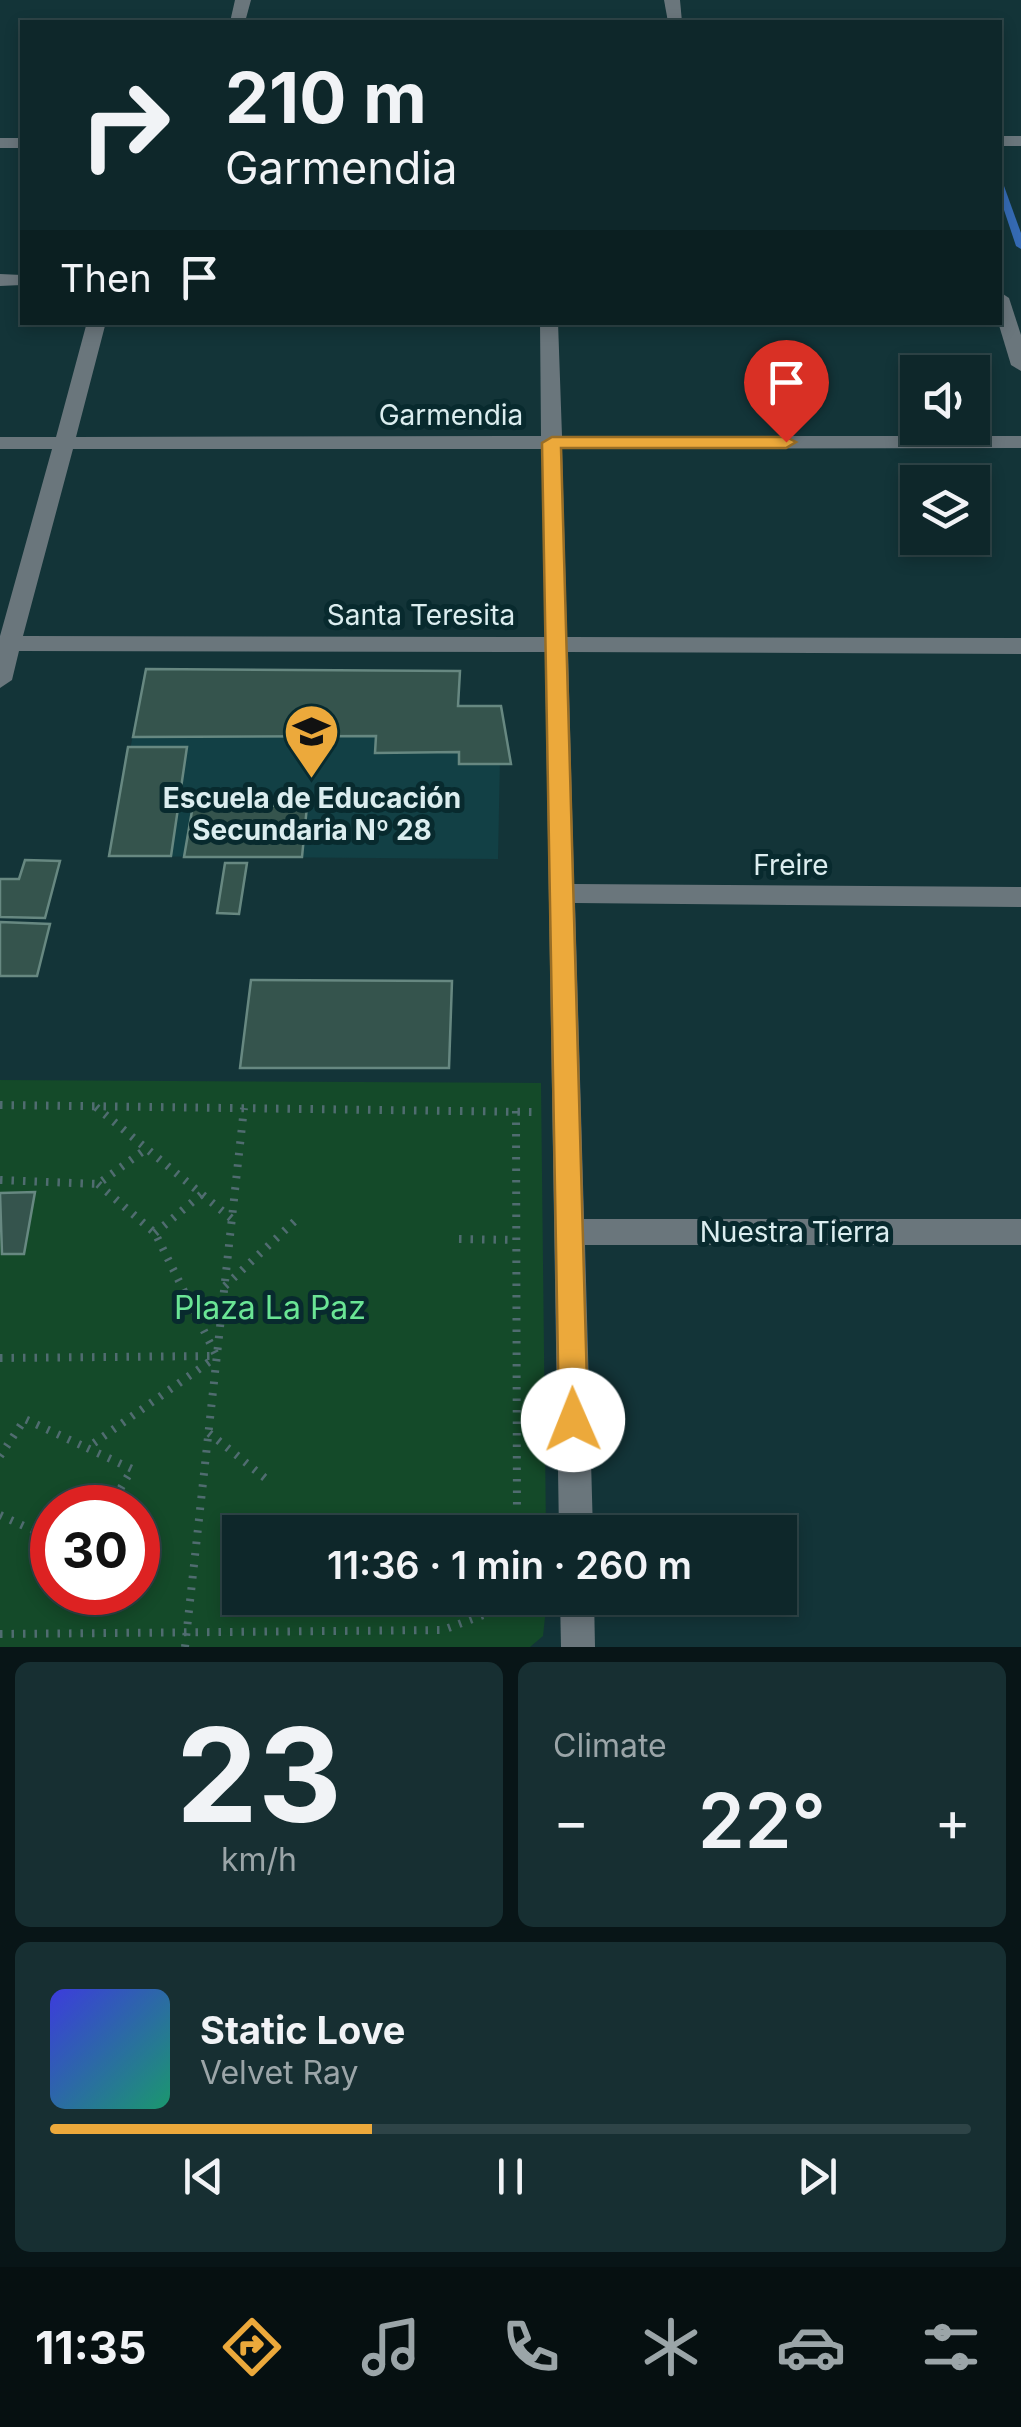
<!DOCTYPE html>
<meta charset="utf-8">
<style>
:root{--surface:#0e272a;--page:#172f32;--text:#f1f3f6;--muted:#9ba5a8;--line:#2e4447;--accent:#eca93b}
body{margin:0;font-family:Inter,sans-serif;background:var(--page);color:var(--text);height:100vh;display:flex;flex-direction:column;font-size:38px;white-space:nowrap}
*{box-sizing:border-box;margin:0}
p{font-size:32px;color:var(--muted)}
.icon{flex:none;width:55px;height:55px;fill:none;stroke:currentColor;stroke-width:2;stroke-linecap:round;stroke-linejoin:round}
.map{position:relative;height:1647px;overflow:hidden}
.drawer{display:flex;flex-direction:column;gap:15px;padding:15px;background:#081517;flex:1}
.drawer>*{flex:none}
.hud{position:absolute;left:20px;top:20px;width:982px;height:305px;border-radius:0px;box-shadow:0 5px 15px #0003,0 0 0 2px var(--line);background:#0e272a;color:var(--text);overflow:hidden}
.fabs{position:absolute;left:900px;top:355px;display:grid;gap:20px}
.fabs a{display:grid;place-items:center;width:90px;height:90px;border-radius:0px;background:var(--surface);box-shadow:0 5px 15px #0003,0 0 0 2px var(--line);font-size:50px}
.speed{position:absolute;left:30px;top:1485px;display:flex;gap:20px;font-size:50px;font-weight:700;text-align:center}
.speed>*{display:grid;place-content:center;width:130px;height:130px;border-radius:50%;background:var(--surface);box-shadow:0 5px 15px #0003,0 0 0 2px var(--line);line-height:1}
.speed .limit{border:15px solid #d22;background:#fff;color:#111}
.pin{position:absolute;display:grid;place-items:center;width:85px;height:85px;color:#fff;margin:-102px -42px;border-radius:50% 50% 50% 0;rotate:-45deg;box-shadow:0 0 10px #0007}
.pin .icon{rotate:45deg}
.me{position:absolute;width:110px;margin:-55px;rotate:359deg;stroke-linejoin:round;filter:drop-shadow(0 0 8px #0008)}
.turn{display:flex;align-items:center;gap:35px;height:210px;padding:0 40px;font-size:45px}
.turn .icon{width:130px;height:130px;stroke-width:2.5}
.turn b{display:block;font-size:70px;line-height:85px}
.then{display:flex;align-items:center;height:95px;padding:0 40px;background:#0003;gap:20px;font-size:38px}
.big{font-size:75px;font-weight:600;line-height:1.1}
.drawer .widget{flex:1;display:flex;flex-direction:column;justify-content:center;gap:15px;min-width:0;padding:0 35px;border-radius:15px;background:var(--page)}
.drawer .dial{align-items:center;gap:0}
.dial b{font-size:130px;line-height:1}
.song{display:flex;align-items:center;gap:30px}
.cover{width:120px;height:120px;border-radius:15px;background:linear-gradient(135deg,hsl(240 70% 55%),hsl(160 70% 35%))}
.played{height:10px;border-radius:5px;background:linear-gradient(90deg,var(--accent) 35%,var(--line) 35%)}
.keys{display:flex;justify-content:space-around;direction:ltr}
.heat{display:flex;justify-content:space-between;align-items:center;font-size:55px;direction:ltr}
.drawer .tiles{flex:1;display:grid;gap:15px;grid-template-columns:1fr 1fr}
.widget:last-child{grid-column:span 2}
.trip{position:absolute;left:222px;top:1515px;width:575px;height:100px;border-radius:0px;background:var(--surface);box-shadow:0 5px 15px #0003,0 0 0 2px var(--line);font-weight:600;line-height:100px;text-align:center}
.menu{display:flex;height:160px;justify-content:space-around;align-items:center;background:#061011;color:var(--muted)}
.menu .icon{width:70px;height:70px}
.menu .current{color:var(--accent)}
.menu b{font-size:45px;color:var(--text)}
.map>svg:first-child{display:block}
</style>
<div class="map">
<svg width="1021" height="1647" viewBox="0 0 1021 1647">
<rect width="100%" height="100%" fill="#133438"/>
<!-- built -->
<path fill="#124045" d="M146,669L460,671L459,706H501L498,859L109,856Z"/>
<!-- green -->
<path fill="#144a29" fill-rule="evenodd" d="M0,1080L541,1083L546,1532H240V1598H547L543,1636L530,1647H0ZM52,1508H138V1592H52Z"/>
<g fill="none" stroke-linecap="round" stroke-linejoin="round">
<!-- stream -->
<path fill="#356ab3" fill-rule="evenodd" d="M1000,183L1004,186L1021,233V249L1016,246L1000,198Z"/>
</g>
<!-- building -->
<g fill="#35544d" stroke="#678881" stroke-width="2.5">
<path d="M146,669L460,671L458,706H501L511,764H459V752L375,753L376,736L133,737Z"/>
<path d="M128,747H187L171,856H109Z"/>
<path d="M193,805L307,806L302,857H184Z"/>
<path d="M25,860L60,861L45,918L0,917V879H19Z"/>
<path d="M225,863H247L239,914L217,913Z"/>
<path d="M0,922L50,924L37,976H0Z"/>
<path d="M251,980L452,981L449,1068H240Z"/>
<path d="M35,1192L24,1254H2L0,1193Z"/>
</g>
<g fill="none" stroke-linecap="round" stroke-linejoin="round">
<!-- path -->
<g stroke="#506c70" stroke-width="8" stroke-dasharray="2.5 9" stroke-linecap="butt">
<path d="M0,1105L534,1112"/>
<path d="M96,1107L232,1219"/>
<path d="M516,1111L517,1532"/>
<path d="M0,1180L98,1184L146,1149"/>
<path d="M98,1184L155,1233L216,1355"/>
<path d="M155,1233L202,1194"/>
<path d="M459,1239L516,1240"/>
<path d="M225,1286L296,1220"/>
<path d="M0,1358L214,1356"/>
<path d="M209,1433L270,1482"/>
<path d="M0,1456L25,1419L87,1448"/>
<path d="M109,1508L132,1469L87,1448L216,1357"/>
<path d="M0,1515L52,1539"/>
<path d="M0,1634L443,1630L486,1614L500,1598"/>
<path d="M185,1647L244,1108"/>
</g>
<!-- minor -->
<g fill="#6a767c" fill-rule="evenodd">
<path d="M235,0H251L245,22H230Z"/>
<path d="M664,0H680L682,22H668Z"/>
<rect x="1000" y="136" width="21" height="10"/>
<rect x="0" y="138" width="22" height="10"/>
<path d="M0,274L22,275V285L0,286Z"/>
<path d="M1000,292L1009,298L1021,335V371L1011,365L998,322Z"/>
<path d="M87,322H106L76,437L541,436L540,322H558L562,436H1021V448L562,449L567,637L1021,638V654L568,652L574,884L1021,887V907L575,903L584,1219H1021V1245H585L593,1532H559L545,652L19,651L12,680L0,688V636L52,449H0V437H56ZM73,449H542L545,637L23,636Z"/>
<path d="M560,1598H594L595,1647H561Z"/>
</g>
</g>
<!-- route -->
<path fill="#eca93b" stroke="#996e26" stroke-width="2.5" d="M552,437H786L796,442L786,448H561L588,1420L584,1429L573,1433L563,1429L559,1420L542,443Z"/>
<!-- icons -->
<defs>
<symbol id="school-pin" viewBox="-11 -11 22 30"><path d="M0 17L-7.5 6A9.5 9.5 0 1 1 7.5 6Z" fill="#eca93b" stroke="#082a2e"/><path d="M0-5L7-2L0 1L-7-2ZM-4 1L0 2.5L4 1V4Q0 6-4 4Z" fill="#111"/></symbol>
</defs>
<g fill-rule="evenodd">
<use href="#school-pin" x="280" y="700" width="63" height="86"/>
</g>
<g text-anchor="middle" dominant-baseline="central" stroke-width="10" stroke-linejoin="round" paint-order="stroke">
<!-- street labels -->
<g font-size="28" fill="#dbedef" stroke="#082a2e">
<text x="451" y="415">Garmendia</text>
<text x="421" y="615">Santa Teresita</text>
<text x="791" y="865">Freire</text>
<text x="795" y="1232">Nuestra Tierra</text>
</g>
<!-- poi labels -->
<g font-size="28" font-weight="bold" fill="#dbedef" stroke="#082a2e">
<text x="312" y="798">Escuela de Educación<tspan x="312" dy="32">Secundaria Nº 28</tspan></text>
</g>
<!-- near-park labels -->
<g font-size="32" fill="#6ae595" stroke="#082a2e">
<text x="270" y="1307">Plaza La Paz</text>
</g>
</g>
</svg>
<div class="fabs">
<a><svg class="icon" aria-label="sound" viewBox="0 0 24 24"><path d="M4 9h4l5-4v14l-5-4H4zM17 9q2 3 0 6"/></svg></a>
<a><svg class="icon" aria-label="layers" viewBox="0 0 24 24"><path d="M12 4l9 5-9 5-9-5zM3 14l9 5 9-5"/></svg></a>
</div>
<div class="speed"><div class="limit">30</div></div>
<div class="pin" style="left:786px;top:442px;background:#d93025"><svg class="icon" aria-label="arrive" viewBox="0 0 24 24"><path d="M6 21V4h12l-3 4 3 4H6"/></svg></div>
<svg class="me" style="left:573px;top:1420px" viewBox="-20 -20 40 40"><circle r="19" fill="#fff"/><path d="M0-13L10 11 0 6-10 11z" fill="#eca93b"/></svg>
<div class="trip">11:36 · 1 min · 260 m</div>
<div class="hud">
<div class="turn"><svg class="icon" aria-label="right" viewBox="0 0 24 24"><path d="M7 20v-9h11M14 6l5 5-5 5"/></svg><div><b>210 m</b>Garmendia</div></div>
<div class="then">Then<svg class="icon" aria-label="arrive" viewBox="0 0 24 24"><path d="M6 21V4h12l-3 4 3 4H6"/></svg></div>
</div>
</div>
<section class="drawer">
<div class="tiles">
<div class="widget dial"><b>23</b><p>km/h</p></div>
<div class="widget"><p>Climate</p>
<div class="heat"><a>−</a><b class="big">22°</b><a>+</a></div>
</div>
<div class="widget">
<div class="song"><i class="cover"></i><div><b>Static Love</b><p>Velvet Ray</p></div></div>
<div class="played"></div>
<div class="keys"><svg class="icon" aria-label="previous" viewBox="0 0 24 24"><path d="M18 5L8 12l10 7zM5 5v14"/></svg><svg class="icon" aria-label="pause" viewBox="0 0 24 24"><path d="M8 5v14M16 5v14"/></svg><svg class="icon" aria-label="next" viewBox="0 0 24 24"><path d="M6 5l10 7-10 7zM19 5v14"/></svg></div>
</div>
</div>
</section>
<nav class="menu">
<b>11:35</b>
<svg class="icon current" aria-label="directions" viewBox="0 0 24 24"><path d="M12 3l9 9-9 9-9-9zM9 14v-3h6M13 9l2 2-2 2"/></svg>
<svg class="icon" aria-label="music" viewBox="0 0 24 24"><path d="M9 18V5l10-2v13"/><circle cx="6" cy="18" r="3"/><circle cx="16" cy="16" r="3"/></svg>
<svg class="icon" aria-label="phone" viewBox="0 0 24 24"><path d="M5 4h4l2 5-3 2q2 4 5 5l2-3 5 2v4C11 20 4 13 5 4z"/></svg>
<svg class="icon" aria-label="climate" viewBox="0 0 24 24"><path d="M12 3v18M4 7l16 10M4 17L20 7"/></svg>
<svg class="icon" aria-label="car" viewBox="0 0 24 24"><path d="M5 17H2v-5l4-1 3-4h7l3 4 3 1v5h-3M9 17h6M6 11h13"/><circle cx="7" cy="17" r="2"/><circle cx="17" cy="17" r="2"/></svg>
<svg class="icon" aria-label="filters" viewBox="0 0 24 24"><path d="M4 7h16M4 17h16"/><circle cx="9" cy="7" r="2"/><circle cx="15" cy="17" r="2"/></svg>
</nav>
